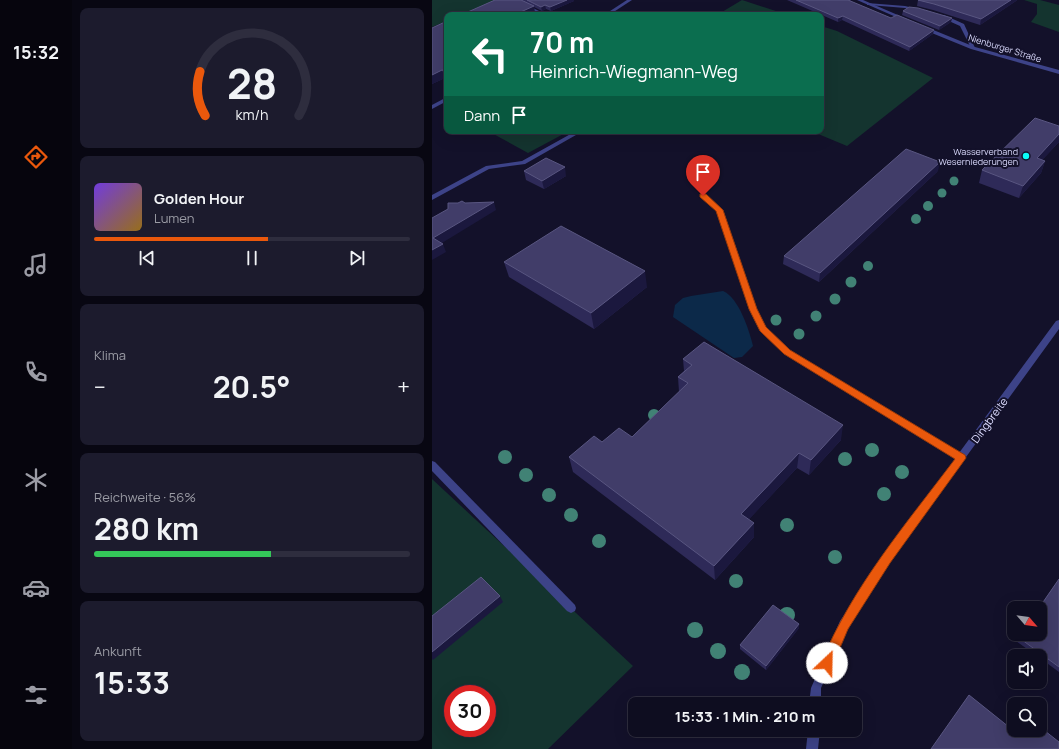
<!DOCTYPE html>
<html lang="de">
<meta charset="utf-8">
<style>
:root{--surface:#0e0d20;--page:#1c1b2d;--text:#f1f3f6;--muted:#9b9ca5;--line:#2e2d3e;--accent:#ea580c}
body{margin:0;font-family:Manrope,sans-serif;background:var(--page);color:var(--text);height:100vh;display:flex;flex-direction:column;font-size:15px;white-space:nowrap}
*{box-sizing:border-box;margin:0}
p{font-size:13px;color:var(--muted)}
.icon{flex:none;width:22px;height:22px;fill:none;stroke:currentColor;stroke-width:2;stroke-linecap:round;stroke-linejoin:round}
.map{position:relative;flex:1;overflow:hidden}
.side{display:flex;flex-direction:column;gap:8px;padding:8px;background:#080712;width:360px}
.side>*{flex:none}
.guide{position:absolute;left:12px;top:12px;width:380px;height:122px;border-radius:8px;box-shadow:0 4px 16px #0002,0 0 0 1px var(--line);background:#0b6e4f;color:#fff;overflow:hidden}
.needle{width:26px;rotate:118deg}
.controls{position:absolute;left:575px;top:601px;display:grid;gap:8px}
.controls a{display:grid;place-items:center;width:40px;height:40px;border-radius:8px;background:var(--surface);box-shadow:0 4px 16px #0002,0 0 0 1px var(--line);font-size:20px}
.speed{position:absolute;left:12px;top:685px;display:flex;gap:8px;font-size:20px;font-weight:700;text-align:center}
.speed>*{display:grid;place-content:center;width:52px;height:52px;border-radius:50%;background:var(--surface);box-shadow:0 4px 16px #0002,0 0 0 1px var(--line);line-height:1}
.speed .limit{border:6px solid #d22;background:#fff;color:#111}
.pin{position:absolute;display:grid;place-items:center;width:34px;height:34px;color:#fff;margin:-41px -17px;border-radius:50% 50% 50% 0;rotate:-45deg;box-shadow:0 0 4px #0007}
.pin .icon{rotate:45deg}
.me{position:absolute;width:44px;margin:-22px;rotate:24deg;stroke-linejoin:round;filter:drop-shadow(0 0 3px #0008)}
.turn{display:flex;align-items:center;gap:14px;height:84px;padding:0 20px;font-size:18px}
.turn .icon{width:52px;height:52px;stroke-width:2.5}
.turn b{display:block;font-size:28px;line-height:34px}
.then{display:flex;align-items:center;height:38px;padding:0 20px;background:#0003;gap:8px;font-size:15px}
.big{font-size:30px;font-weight:700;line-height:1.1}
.side .widget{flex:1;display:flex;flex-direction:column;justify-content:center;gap:6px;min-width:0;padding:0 14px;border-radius:8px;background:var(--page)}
.side .dial{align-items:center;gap:0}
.dial svg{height:104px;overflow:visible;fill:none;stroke:var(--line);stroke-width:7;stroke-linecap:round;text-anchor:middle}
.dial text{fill:var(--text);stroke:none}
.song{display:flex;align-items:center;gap:12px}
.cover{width:48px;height:48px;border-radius:6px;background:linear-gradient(135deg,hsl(260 70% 55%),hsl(40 70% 35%))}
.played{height:4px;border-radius:2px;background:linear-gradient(90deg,var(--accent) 55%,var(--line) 55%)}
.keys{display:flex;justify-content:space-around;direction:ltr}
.heat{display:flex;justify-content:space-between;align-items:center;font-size:22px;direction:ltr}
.charge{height:6px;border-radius:3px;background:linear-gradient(90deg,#34c759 56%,var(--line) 0)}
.trip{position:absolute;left:196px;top:697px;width:234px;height:40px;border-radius:8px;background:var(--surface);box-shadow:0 4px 16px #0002,0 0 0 1px var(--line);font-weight:700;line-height:40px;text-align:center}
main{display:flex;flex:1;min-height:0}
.menu{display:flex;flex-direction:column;width:72px;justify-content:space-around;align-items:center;background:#06050d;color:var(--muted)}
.menu .icon{width:28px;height:28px}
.menu .active{color:var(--accent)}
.menu b{font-size:18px;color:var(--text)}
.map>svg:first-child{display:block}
</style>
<main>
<nav class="menu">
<b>15:32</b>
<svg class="icon active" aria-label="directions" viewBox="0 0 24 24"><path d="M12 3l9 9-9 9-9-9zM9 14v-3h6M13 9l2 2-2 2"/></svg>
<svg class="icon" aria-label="music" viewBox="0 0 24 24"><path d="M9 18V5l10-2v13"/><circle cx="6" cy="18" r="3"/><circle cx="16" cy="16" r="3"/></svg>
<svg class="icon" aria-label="phone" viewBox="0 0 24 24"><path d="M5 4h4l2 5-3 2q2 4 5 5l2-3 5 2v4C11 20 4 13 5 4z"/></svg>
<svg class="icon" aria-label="climate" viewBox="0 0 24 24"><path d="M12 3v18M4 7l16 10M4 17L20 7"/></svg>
<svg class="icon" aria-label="car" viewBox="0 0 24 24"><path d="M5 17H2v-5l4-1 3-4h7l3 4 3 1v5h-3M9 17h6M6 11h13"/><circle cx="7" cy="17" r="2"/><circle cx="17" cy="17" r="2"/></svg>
<svg class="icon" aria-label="filters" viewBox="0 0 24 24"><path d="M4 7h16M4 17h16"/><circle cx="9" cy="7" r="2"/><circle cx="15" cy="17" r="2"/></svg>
</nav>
<section class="side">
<div class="widget dial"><svg viewBox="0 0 100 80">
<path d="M14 69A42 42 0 1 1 86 69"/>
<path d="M14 69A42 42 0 0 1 10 35" stroke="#ea580c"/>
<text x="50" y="56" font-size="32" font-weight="700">28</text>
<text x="50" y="72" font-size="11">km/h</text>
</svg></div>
<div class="widget">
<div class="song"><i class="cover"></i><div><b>Golden Hour</b><p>Lumen</p></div></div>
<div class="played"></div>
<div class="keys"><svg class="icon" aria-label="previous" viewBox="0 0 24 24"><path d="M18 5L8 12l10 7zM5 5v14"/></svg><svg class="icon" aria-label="pause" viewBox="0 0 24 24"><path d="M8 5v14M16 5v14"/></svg><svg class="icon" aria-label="next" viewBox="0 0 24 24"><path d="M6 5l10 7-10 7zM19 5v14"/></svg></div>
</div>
<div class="widget"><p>Klima</p>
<div class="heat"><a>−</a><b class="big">20.5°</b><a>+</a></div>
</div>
<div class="widget"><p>Reichweite · 56%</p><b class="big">280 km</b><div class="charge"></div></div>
<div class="widget"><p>Ankunft</p><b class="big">15:33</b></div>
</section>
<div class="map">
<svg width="627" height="749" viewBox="0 0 627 749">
<rect width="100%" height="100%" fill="#13112a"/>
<!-- green -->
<g fill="#14342f" fill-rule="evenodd">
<path d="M0,0H65L28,15H15V21L0,27Z"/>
<path d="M310,0L356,15H285Z"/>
<path d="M592,0H608L627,5V32L599,22L605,14V4Z"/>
<path d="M389,26L405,31L501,78L415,146L379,131H389Z"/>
<path d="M56,131H137L96,153Z"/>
<path d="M0,479L201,666L116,749H0ZM21,694H55V728H21Z"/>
</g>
<!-- water -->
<path fill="#0c2949" d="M291,291C307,298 317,330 321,346L310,357L302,358L241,317L243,305L251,298L259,296Z"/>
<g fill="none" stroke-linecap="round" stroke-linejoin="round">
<!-- service -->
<g fill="#3d4388" fill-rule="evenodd">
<path d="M435,3L473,6L489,10L487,11L473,8L437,5H435Z"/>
<path d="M508,15H512L532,24L543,48V49L539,48L528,26L508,17Z"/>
<path d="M0,461L3,462L143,605L144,608L143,611L139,613L135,611L0,471Z"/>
</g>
<!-- minor -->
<g fill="#3d4388" fill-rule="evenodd">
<path d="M79,0H85L115,15H109Z"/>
<path d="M195,0H200L177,15H172Z"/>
<path d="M15,97V101L0,109V105Z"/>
<path d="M144,131H151L93,164L57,169L0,200V195L54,166L90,161Z"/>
<path d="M271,194L291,210L325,309L334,327L358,350L527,453L624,321L627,320V329L457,563L416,629L389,688V704H377L379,688L408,621L451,557L523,459L352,354L327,329L317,309L285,211L269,197V195Z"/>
<path d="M376,730H388L386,749H374Z"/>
</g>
<!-- tertiary -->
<g fill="#3d4388" fill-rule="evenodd">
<path d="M425,0H431L475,19L471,20Z"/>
<path d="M490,27H494L543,47L627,70V74L539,49L490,29Z"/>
</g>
</g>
<!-- trees -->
<g fill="#418275">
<circle cx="522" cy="181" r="4.5"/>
<circle cx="510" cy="193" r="4.5"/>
<circle cx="496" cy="206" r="5"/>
<circle cx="484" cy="219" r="5"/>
<circle cx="436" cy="266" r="5"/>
<circle cx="419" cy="282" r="5.5"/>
<circle cx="403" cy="299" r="5.5"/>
<circle cx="384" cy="316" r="5.5"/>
<circle cx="344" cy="320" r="5.5"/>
<circle cx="367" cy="334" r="5.5"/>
<circle cx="222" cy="415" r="6"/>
<circle cx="440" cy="450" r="7"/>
<circle cx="73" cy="457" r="7"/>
<circle cx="413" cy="459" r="7"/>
<circle cx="470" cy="472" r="7"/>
<circle cx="94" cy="475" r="7"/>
<circle cx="452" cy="494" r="7"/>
<circle cx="117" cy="495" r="7"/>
<circle cx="139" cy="515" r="7"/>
<circle cx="355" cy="525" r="7"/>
<circle cx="167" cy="541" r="7"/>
<circle cx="403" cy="557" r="7"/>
<circle cx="304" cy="581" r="7"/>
<circle cx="355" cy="615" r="8"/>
<circle cx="263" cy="630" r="8"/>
<circle cx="286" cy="651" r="8"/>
<circle cx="310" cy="672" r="8"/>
</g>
<!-- wall -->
<g fill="#2e2a58">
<path d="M63,0H142V1L119,11L114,9L110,11L102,7L103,14L101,15H29Z"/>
<path d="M355,0H419L418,1L459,18L501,34L477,51L410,20L406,22Z"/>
<path d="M486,0H585L584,1L548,25L501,10L485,6Z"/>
<path d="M471,11L520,18L519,22L507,30L470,15Z"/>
<path d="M15,21V79L13,78L0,84V28Z"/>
<path d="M627,126V142L610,160L613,161L609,173L587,198L547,183L550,170Z"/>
<path d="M92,171L134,176L112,189L94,180Z"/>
<path d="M506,171L387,282L351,264L352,256Z"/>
<path d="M72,262L215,287L162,329L77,277Z"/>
<path d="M251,359L409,440L377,475L365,468L317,519L322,537L283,580L141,472L137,457L170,442L200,437L247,392L246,377L252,371Z"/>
<path d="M627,579V672L608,658V656H605L584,641Z"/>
<path d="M367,628L334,670L308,649V645Z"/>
</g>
<!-- shaded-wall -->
<g fill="#1b183e">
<path d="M135,0H142V1L119,11L118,7Z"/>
<path d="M579,0H585L584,1L548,25L549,19Z"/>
<path d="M113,5L114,9L110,11L109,7Z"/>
<path d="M102,6L103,14L101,15H82Z"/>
<path d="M411,16L410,20L406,22V18Z"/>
<path d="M520,18L519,22L507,30L508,26Z"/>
<path d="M502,30L501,34L477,51L478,47Z"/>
<path d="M10,70L13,78L0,84V75Z"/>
<path d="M627,134V142L601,170L605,158Z"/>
<path d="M613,161L609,173L587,198L591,186Z"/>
<path d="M508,162L506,171L387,282L388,273Z"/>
<path d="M133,167L134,176L112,189L110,181Z"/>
<path d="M62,202L64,210L5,246L1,238Z"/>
<path d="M11,244L14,252L0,260V250Z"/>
<path d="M213,271L215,287L162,329L159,313Z"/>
<path d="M411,425L409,440L377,475L379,460Z"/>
<path d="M367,453L365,468L309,528V514Z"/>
<path d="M322,523V537L283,580L282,566Z"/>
<path d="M68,596L71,602L1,660L0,659V652Z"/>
<path d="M367,624V628L334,670V666Z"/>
</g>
<!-- building -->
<g fill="#413d69" stroke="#595681">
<path d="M63,0H89L102,6L82,15H29Z"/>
<path d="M95,0H135L118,7L113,5L109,7Z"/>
<path d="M364,0H416L459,18L465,15L502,30L478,47L411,16L406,18Z"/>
<path d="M486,0H579L549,19L502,4Z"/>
<path d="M477,7L486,8L520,18L508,26L471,11Z"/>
<path d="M15,21V72L10,70L0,75V28Z"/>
<path d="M603,118L627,126V134L605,158L613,161L591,186L550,170Z"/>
<path d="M474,149L508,162L388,273L352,256Z"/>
<path d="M114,158L133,167L110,181L92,171Z"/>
<path d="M30,201L33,203L62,202L1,238L11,244L0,250V218L16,209V203H26Z"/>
<path d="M129,226L213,271L159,313L72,262Z"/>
<path d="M272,342L411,425L379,460L367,453L309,514L322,523L282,566L137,457L162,436L170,442L187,428L200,437L256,383L246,377L260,365L251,359Z"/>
<path d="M49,577L68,596L0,652V616Z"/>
<path d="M627,579V667L586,637L588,634H608V608H607Z"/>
<path d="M341,605L367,624L334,666L308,645Z"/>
<path d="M537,695L582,731L583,730H608V727L627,742V749H499Z"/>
</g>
<!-- route -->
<path fill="#ea580c" stroke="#983908" d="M268,194H274L291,210L325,309L334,327L358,350L533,455L534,458L458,563L416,629L400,667L395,669L391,667L389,663C420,587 474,524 523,459L352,354L328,331L317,309L284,211L268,197Z"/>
<!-- markers -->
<circle fill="#0afcf8" stroke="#13112a" stroke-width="1.5" cx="594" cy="156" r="4"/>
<g text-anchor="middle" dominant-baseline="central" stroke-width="4" stroke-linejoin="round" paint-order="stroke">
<!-- far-street labels -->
<g font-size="9" fill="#dbdbfe" stroke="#13112a">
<text transform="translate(573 48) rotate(17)">Nienburger Straße</text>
</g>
<!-- far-poi labels -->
<g font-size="9" fill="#dbdbfe" stroke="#13112a" text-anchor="end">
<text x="586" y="151">Wasserverband<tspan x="586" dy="10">Weserniederungen</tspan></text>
</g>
<!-- street labels -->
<g font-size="11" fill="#dbdbfe" stroke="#13112a">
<text transform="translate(557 420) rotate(-54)">Dingbreite</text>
</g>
</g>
</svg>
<div class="controls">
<a><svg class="needle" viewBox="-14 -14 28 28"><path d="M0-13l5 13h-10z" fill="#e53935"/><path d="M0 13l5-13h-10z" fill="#9b9ca5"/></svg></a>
<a><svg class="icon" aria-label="sound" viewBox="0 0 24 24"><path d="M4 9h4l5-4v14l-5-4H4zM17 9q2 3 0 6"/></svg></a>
<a><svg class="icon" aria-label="search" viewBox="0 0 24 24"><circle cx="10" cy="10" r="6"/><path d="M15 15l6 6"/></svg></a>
</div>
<div class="speed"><div class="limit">30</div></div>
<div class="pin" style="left:271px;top:196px;background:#d93025"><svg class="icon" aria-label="arrive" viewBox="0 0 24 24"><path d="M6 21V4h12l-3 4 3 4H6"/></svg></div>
<svg class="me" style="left:395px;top:663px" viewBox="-20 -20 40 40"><circle r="19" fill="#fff"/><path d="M0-13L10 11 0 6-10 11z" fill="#ea580c"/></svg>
<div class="trip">15:33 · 1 Min. · 210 m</div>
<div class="guide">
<div class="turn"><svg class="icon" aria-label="left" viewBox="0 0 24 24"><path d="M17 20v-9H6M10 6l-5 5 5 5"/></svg><div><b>70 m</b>Heinrich-Wiegmann-Weg</div></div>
<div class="then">Dann<svg class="icon" aria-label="arrive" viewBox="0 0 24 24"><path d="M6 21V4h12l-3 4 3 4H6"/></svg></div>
</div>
</div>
</main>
